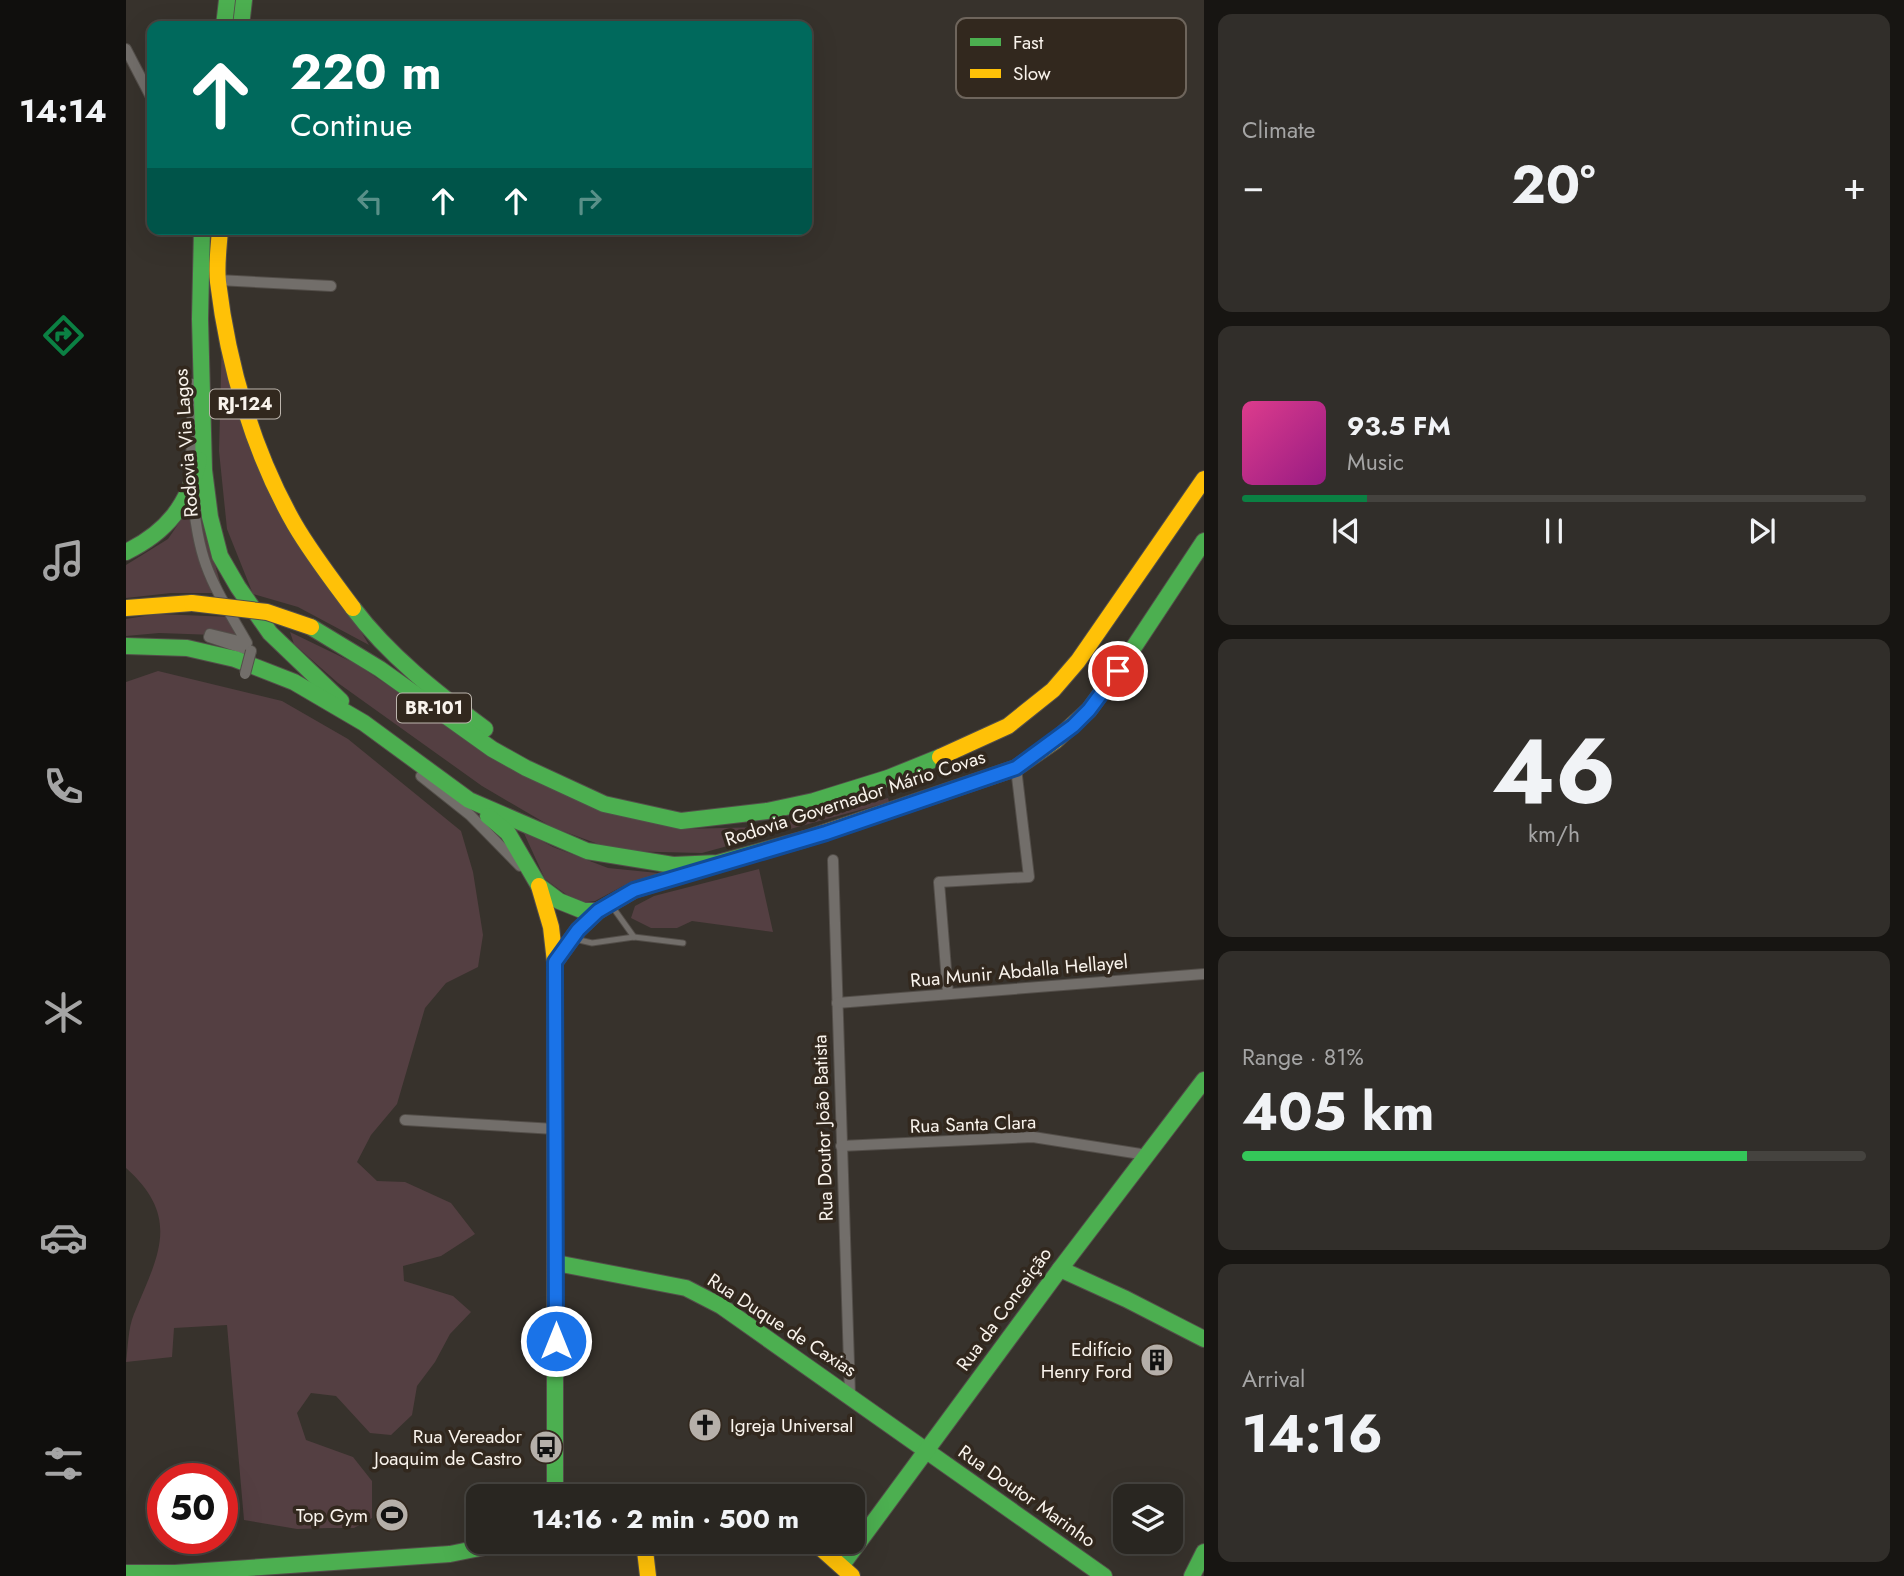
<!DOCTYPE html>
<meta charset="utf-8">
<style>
:root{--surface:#292621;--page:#312e2a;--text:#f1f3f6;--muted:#a5a5a5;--line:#45433f;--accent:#0b8043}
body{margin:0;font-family:Jost,sans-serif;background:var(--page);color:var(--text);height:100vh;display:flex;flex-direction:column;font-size:26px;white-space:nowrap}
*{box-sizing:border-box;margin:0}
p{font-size:23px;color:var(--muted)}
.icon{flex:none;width:38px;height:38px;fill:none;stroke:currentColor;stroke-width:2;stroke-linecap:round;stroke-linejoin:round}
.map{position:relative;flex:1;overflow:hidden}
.sheet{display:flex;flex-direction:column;gap:14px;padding:14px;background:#171512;width:700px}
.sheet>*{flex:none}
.hud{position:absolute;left:21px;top:21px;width:665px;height:214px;border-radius:14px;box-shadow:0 7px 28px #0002,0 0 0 2px var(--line);background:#00695c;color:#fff;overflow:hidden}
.buttons{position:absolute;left:987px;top:1484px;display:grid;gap:14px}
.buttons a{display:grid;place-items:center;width:70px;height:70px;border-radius:14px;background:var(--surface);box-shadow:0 7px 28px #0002,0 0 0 2px var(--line);font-size:35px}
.speed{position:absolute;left:21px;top:1463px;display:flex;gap:14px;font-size:35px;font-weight:700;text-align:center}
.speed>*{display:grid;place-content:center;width:91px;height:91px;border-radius:50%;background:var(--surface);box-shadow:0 7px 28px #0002,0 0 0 2px var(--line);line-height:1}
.speed .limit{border:10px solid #d22;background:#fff;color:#111}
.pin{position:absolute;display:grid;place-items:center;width:60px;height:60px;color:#fff;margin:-30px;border:4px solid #fff;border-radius:50%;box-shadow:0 2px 7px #0007}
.me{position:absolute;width:77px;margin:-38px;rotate:0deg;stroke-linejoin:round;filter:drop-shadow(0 0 5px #0008)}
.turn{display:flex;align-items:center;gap:24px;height:147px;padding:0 28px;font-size:32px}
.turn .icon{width:91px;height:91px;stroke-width:2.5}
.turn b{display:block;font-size:49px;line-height:60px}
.lanes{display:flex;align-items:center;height:66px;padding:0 28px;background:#0003;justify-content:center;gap:35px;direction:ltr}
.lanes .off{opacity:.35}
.big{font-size:52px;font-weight:700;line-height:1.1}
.sheet .widget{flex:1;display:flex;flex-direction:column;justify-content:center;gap:10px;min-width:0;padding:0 24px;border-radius:14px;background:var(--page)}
.sheet .dial{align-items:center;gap:0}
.dial b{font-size:91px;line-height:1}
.song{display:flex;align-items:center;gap:21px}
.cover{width:84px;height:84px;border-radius:10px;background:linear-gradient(135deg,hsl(330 70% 55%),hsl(310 70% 35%))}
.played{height:7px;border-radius:4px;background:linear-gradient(90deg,var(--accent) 20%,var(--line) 20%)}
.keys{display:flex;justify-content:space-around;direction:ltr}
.heat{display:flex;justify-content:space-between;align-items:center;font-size:38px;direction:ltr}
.charge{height:10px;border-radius:5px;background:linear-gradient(90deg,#34c759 81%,var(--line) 0)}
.trip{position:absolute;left:340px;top:1484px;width:399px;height:70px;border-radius:14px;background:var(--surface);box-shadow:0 7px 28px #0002,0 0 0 2px var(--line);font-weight:700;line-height:70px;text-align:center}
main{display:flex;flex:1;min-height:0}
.tab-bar{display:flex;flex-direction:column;width:126px;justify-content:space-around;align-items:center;background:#100f0d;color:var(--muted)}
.tab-bar .icon{width:49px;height:49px}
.tab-bar .selected{color:var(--accent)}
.tab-bar b{font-size:32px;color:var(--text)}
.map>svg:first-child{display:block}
</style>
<main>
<nav class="tab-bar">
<b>14:14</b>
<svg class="icon selected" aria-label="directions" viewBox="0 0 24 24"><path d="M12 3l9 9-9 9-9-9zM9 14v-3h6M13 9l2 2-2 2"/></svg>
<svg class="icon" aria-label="music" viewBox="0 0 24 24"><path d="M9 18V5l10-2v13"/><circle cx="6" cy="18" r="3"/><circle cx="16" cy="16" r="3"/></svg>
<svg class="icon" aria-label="phone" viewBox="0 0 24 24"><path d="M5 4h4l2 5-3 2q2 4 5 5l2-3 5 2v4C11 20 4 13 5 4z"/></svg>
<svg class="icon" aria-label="climate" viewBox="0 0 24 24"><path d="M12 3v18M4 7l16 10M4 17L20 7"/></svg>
<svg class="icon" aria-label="car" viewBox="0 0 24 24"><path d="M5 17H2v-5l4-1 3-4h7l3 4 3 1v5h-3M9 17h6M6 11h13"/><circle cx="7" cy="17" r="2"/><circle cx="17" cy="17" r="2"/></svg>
<svg class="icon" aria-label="filters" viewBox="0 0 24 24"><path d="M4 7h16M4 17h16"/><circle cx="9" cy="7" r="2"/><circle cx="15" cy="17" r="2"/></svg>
</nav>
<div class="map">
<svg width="1078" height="1576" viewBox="0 0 1078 1576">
<rect width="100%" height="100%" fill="#37322c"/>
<!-- green -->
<g fill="#543f42">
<path d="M96,337L130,455L243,645L172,607L127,594L101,529L93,451Z"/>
<path d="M77,488L84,546L97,593H45L0,598V565L42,539Z"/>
<path d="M31,614L106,617L117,636L33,633L0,636V619Z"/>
<path d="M164,632L228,663L392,770L556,829L639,827L762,798L763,802L576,853L491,851L426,827L356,786L212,683L168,644Z"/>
<path d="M32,671L156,701L222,739L335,831L347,872L357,935L352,967L320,983L299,1008L271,1104L245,1135L231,1162L251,1181L279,1182L325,1203L349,1234L315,1256L277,1266L278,1281L327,1296L345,1312L324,1334L309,1362L291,1386L286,1415L265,1435L244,1433L210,1396L185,1393L171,1413L180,1440L227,1457L246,1481V1518L228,1528H203L171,1529L118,1520L101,1325L48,1328L46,1357L0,1362C2,1347 2,1328 8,1314C32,1256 56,1218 0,1168V682Z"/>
<path d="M397,831L427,847L482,868L532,873L497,886L469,901L452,903L419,879Z"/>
<path d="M633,869L647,932L566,921L551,928H525L505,918L509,906L528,896Z"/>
</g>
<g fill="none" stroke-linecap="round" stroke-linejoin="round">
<defs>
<g id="lane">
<path d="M488,909L508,937"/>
<path d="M449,939L466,943L508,937L557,943"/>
</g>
<g id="street">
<path d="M0,49L26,99"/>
<path d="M92,280L205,286"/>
<path d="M65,469L67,384"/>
<path d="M65,489C69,515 71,540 80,565C90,593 107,618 121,643L84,634L83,637L125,651"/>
<path d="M295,776L344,815L394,866"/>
<path d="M707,860L724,1395"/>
<path d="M822,994L813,882L903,877L890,768"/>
<path d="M711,1003L1078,974"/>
<path d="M279,1120L429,1129"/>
<path d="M715,1146L907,1137L1021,1155"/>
</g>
<g id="fast">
<path d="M98,26L101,0"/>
<path d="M115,26L118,0"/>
<path d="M76,229L74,319L78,470L84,517L94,556L112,587L144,633L215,701"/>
<path d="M0,552C41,532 62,505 73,460"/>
<path d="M227,608C263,656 311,693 359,729"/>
<path d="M185,627L254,669L366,749L400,768L478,804L555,821L641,811L688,801L762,778L814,757"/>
<path d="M0,646L61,648L109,659L168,682L238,723L343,800L461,851L547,865L592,863L679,839"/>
<path d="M1000,659L1078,541"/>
<path d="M362,816L382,833L413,886L433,901L458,911H472L508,890L567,871"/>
<path d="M429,962L452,930L472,911"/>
<path d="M430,1263L560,1288L595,1306L978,1576"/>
<path d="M934,1269L1000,1299L1078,1339"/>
<path d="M429,1347V1496"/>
<path d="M716,1565L934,1269L1078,1080"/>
<path d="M0,1573H49L324,1554L383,1542"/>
<path d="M1066,1576L1078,1552"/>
</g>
<g id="slow">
<path d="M94,229C93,246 90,265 92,282C102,365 127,452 169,525C186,554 207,581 227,608"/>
<path d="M0,608L66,603"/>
<path d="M814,757L882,726L927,690L952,661L1078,479"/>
<path d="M679,839L890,768L929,741L963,710L1000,659"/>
<path d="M413,886L425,927L429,962V1347"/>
<path d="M518,1542L522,1576"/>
<path d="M688,1542L726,1576"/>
</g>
</defs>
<!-- lane casing -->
<use href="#lane" stroke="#534e49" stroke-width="7"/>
<!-- street casing -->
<use href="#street" stroke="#534e49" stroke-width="12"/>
<!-- fast casing -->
<use href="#fast" stroke="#534e49" stroke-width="18"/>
<!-- slow casing -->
<use href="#slow" stroke="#534e49" stroke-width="18"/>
<!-- lane -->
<use href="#lane" stroke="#726e6a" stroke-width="5"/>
<!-- street -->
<use href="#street" stroke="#726e6a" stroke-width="10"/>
<!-- fast -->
<use href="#fast" stroke="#4caf50" stroke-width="16"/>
<!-- slow -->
<use href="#slow" stroke="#ffc107" stroke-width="16"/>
<defs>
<path id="street-bridge" d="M119,674L125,651"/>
<path id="slow-bridge" d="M66,603L141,612L185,627"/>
</defs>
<!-- street-bridge casing -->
<use href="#street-bridge" stroke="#534e49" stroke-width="12" stroke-linecap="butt"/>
<!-- slow-bridge casing -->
<use href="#slow-bridge" stroke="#534e49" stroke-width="18" stroke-linecap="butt"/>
<!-- street-bridge -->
<use href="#street-bridge" stroke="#726e6a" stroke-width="10"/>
<!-- slow-bridge -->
<use href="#slow-bridge" stroke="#ffc107" stroke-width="16"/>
</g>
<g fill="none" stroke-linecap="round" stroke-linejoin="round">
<defs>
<path id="route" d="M430,1341L429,962L452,930L472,911L508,890L700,833L890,768L947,726L963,710L992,671"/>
</defs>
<!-- route casing -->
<use href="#route" stroke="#114b97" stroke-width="18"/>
<!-- route -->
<use href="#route" stroke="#1a73e8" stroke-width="12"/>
</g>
<!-- icons -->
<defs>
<symbol id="building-disc" viewBox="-11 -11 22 22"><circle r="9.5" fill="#b5afa9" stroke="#32281e"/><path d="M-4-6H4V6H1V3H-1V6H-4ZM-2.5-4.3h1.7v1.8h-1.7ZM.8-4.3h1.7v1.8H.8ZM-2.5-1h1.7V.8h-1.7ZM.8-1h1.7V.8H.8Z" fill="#111"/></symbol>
<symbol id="church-disc" viewBox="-11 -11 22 22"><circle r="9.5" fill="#b5afa9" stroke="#32281e"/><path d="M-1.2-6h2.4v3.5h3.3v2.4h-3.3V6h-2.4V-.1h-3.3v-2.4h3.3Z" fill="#111"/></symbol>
<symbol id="bus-disc" viewBox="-11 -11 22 22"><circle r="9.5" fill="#b5afa9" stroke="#32281e"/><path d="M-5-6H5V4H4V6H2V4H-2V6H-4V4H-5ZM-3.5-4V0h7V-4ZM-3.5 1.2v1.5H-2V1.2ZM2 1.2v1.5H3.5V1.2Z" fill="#111"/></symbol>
<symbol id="stadium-disc" viewBox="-11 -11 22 22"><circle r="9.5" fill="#b5afa9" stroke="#32281e"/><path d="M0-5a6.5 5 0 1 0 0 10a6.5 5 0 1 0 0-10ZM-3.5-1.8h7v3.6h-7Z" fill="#111"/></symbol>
</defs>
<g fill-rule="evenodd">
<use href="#building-disc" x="1012" y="1341" width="38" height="38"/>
<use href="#church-disc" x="560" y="1406" width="38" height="38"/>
<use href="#bus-disc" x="401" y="1428" width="38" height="38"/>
<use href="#stadium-disc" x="247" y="1496" width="38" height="38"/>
</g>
<g text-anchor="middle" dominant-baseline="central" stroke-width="7" stroke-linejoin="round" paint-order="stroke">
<!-- shield labels -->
<g fill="#32281e" stroke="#bdb6ae" stroke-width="2">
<rect x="84" y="389.5" width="70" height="29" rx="5"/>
<rect x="271" y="693.5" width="74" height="29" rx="5"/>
</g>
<g font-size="18" font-weight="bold" fill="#f9f3ec">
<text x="119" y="404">RJ-124</text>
<text x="308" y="708">BR-101</text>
</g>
<!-- street labels -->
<g font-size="19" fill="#f9f3ec" stroke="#32281e">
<text transform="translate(60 443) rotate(-94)">Rodovia Via Lagos</text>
<text transform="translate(729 798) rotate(-18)">Rodovia Governador Mário Covas</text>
<text transform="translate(893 971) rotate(-5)">Rua Munir Abdalla Hellayel</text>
<text transform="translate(847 1124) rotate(-2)">Rua Santa Clara</text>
<text transform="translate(697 1128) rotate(-92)">Rua Doutor João Batista</text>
<text transform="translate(878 1309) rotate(-54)">Rua da Conceição</text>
<text transform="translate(656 1325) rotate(33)">Rua Duque de Caxias</text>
<text transform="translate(901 1496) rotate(35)">Rua Doutor Marinho</text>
</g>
<!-- poi labels -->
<g font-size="19" fill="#f9f3ec" stroke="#32281e" text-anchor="end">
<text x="1006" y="1349">Edifício<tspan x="1006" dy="22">Henry Ford</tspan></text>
<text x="604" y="1425" text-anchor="start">Igreja Universal</text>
<text x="396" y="1436">Rua Vereador<tspan x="396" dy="22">Joaquim de Castro</tspan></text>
<text x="242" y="1515">Top Gym</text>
</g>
</g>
<!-- legend -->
<rect x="830" y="18" width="230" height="80" rx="10" fill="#32281e" stroke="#6e655c" stroke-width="2"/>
<rect x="844" y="38" width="31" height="8" fill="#4caf50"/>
<rect x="844" y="69" width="31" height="9" fill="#ffc107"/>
<g font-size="19" fill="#f9f3ec">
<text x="887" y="49">Fast</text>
<text x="887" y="80">Slow</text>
</g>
</svg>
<div class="buttons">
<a><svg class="icon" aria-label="layers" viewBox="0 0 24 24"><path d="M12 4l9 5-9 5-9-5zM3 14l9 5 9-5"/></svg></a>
</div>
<div class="speed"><div class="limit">50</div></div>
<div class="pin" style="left:992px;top:671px;background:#d93025"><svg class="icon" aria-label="arrive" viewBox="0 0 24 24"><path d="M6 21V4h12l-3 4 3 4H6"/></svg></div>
<svg class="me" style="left:430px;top:1341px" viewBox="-20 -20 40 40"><circle r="17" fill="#1a73e8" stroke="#fff" stroke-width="3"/><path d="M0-11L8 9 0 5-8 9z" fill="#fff"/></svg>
<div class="trip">14:16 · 2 min · 500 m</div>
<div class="hud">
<div class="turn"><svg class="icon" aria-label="ahead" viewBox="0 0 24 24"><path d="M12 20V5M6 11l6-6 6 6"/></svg><div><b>220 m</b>Continue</div></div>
<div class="lanes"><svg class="icon off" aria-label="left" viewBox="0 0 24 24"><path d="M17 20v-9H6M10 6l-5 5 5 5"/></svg><svg class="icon" aria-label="ahead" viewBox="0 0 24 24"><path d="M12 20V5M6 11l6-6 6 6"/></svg><svg class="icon" aria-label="ahead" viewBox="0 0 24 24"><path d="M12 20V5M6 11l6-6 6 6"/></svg><svg class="icon off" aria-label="right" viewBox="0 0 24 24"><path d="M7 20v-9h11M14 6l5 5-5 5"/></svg></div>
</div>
</div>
<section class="sheet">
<div class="widget"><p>Climate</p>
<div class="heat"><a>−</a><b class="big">20°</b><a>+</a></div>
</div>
<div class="widget">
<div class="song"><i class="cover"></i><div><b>93.5 FM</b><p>Music</p></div></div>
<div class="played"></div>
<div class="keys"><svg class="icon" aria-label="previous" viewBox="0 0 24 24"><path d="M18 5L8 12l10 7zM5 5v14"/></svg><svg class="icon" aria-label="pause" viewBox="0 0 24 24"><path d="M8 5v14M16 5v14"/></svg><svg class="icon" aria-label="next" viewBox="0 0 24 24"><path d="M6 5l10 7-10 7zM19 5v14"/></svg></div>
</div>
<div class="widget dial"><b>46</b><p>km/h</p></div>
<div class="widget"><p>Range · 81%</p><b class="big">405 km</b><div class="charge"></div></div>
<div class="widget"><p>Arrival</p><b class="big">14:16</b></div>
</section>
</main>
